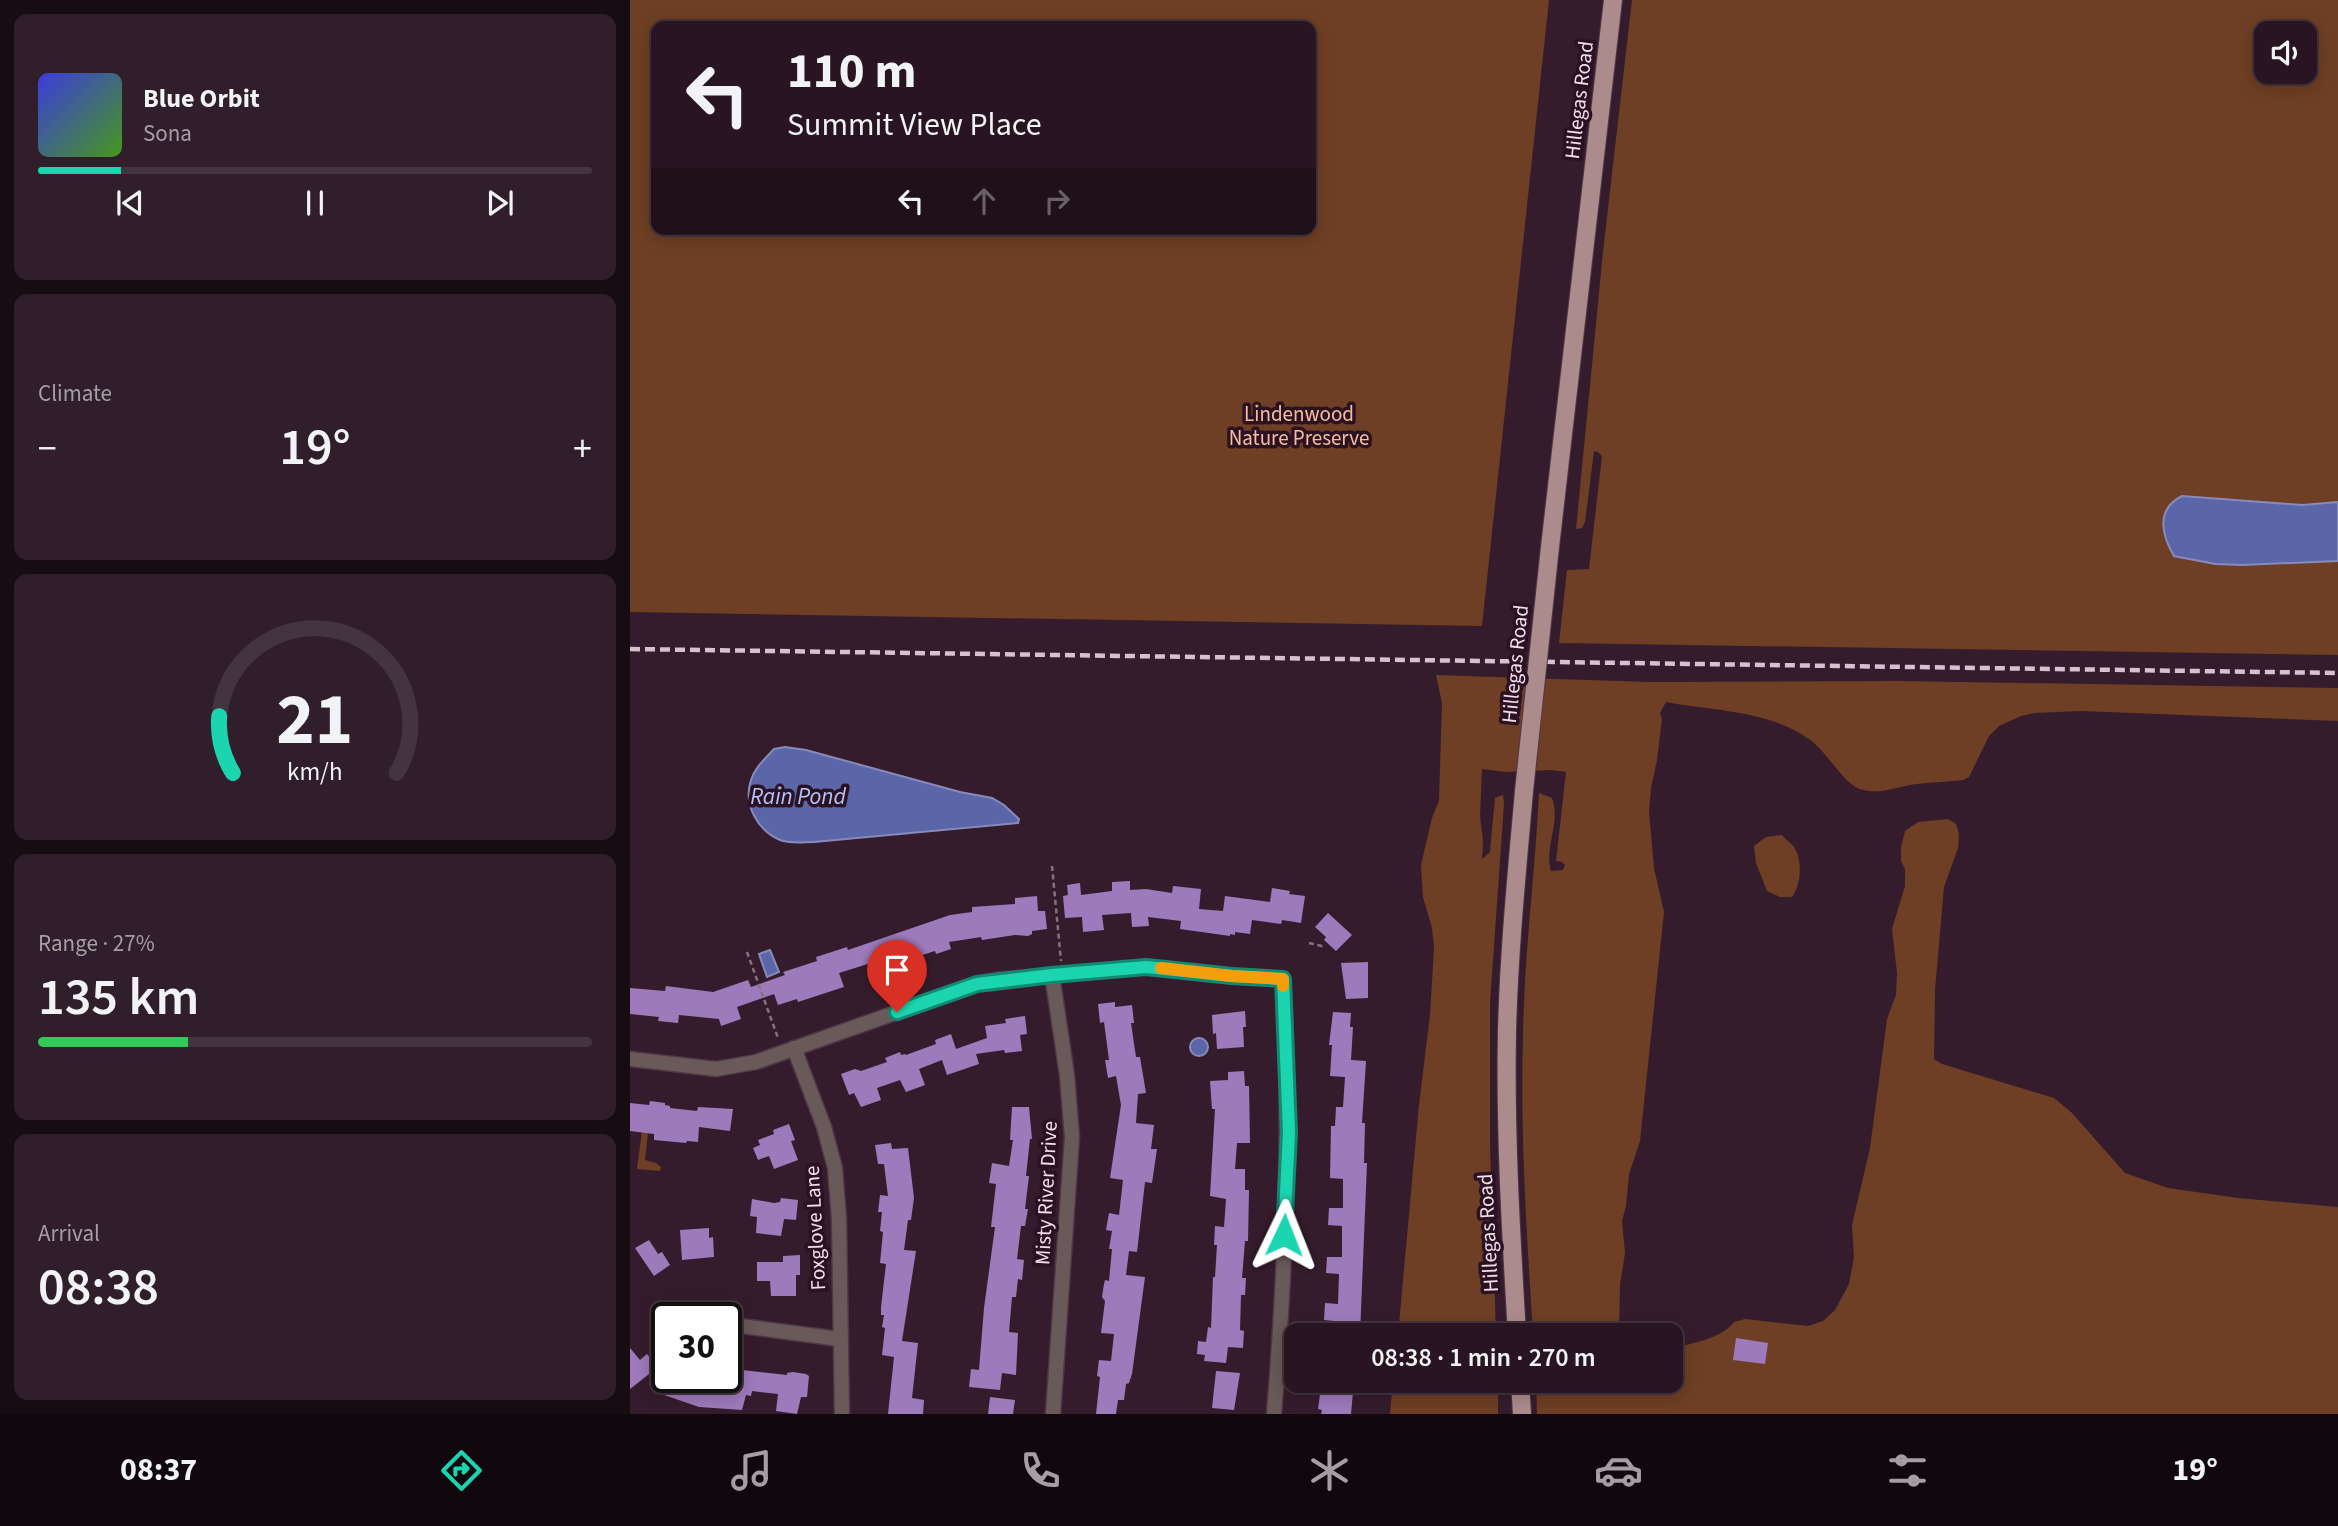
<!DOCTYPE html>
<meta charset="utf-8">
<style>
:root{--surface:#281521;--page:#301e2a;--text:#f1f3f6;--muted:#a59fa5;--line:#44343f;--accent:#1bd5b1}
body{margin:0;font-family:"Source Sans 3",sans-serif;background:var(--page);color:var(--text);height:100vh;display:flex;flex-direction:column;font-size:26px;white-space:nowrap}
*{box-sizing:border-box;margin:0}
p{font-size:23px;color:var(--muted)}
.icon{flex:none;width:38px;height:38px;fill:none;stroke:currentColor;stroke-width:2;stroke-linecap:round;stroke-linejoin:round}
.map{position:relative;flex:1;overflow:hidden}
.side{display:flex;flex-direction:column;gap:14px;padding:14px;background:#160c12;width:630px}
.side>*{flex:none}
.banner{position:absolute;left:21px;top:21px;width:665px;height:214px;border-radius:14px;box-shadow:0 4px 18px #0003,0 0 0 2px var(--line);background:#281521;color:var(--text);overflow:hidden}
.controls{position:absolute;left:1624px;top:21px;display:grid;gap:14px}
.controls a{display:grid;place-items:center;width:63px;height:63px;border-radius:14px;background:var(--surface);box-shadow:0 4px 18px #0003,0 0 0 2px var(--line);font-size:35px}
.speed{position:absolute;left:21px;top:1302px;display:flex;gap:14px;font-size:35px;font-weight:700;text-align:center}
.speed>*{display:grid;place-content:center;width:91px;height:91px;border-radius:50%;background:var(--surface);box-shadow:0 4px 18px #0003,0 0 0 2px var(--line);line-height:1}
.speed .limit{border:4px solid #111;border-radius:10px;background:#fff;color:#111}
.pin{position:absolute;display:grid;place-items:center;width:60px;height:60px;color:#fff;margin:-72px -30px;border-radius:50% 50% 50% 0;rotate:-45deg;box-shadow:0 0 7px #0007}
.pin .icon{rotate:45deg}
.me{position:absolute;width:77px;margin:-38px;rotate:2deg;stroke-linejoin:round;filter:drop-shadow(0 0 5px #0008)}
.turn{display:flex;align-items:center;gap:24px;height:147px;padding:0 21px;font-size:32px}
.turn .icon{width:91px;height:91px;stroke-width:2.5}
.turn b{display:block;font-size:49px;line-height:60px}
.lanes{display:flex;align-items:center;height:66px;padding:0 21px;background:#0003;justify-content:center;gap:35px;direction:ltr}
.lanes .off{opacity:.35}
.big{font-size:52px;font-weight:600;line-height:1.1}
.side .tile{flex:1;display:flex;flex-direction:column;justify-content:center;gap:10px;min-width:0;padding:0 24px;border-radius:14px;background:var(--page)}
.side .dial{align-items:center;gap:0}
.dial svg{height:182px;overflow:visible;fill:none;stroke:var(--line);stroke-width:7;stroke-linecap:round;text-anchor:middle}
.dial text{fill:var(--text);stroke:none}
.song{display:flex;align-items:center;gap:21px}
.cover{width:84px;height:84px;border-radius:10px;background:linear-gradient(135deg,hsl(240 70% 55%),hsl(100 70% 35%))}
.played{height:7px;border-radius:4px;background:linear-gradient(90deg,var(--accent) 15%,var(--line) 15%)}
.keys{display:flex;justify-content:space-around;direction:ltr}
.heat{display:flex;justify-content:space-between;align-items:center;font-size:38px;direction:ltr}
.charge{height:10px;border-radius:5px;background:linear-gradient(90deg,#34c759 27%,var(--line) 0)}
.trip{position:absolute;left:654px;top:1323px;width:399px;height:70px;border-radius:14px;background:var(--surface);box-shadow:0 4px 18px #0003,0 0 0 2px var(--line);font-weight:600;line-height:70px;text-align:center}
.menu{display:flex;height:112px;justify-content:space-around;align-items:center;background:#10080d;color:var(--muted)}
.menu .icon{width:49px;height:49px}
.menu .current{color:var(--accent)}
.menu b{font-size:32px;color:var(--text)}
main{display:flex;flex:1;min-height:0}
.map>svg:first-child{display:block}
</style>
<main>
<section class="side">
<div class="tile">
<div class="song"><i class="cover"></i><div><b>Blue Orbit</b><p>Sona</p></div></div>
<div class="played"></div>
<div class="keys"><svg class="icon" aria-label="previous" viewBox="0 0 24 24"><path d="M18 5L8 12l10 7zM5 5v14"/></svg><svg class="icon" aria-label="pause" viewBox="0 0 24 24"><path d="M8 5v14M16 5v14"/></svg><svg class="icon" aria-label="next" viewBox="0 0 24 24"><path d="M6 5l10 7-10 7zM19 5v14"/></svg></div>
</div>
<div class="tile"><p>Climate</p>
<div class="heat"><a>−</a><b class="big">19°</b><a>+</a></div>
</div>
<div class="tile dial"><svg viewBox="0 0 100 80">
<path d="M14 69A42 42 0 1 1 86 69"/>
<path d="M14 69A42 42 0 0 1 8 44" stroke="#1bd5b1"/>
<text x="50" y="56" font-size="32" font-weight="700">21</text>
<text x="50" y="72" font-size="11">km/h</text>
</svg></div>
<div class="tile"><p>Range · 27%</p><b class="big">135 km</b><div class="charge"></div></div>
<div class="tile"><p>Arrival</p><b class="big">08:38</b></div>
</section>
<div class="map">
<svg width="1708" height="1414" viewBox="0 0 1708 1414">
<rect width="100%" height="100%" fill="#351c2c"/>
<!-- green -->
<g fill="#6e3f24" fill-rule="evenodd">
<path d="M0,0H919L852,626L0,612ZM26,26H681V229H26Z"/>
<path d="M1002,0H1708V502L1672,505L1553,496C1525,509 1531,534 1544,556L1585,564L1612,565L1708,561V655L929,643L937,570L959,569L972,456L968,452L964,451L955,522L952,528L946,529L973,252ZM1636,33H1675V72H1636Z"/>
<path d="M806,675L1020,682L1269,681L1708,688V721L1451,711L1404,713L1391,716L1369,726L1359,736L1339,777L1333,780C1316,782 1298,782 1280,785C1264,788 1249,794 1233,790C1214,786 1198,752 1179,739C1138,710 1083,711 1036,702L1030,713L1032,719L1027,760L1021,788L1019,811L1024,868L1034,912L1010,1141L999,1174L996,1206L992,1221L995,1253L990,1285L989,1335H903C897,1236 890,1137 893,1037C894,956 905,874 909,793L922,798C931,822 914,847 921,871L933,870L935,865L932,862L926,861L936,772L921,770L876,772L852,769L850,816L853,841L852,859L860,852L865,798L873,795L874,804L860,1002V1147L866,1335H768L789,1105L800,1015L804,948L802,928L793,897L791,865L802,818L809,801L812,703Z"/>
<path d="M1318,819L1326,824L1329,834L1328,848L1314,887L1305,990L1304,1059L1312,1064L1424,1098L1442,1113L1495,1173L1538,1188L1608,1198L1708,1207V1414H907L906,1381H1041V1349C1061,1343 1092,1339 1104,1322L1115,1319L1178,1326L1193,1321L1205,1310L1219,1284L1224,1257L1222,1225L1240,1148L1257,1019L1266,995L1267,973L1262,929L1275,886V869L1271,861V847L1275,831L1288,822Z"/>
<path d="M1152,835C1155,839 1161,843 1164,847C1173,861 1171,885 1162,897H1150L1137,891L1126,863L1124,846L1136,837Z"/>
<path d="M12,1131L18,1132L15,1160L26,1163L31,1167L30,1171L7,1169Z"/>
<path d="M763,1381H868V1414H760Z"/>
</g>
<!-- water -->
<g fill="#5b66a8" stroke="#888abc" stroke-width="2">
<path d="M1552,496L1672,505L1708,502V561L1612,565L1585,564L1544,556C1531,534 1526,509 1552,496Z"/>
<path d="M155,747L176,750L330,792L362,798L374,805L389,819L388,823L184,842C174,842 159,844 150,840C127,830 113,804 121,780C125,767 135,759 144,749Z"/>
<path d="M140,950L149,972L137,977L129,954Z"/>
<circle cx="569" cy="1047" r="9"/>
</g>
<!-- building -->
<g fill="#9e7abc">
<path d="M500,881V890L516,889L542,893L543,886L571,889L569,909L593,911L595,896L640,902L642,888L660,891L659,894L675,896L671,923L652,920L651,924L622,920L620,934L605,932V935L600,934V936L550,929L551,921L518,917L519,926L502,927L501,913L472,915L474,930L453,932L452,917L435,918L433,896L438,895L437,885L450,883L451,895L482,891V882Z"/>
<path d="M407,896L408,911H415L417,929L402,931V934L398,936L385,935L352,940L351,937L319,942L321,949L306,954L305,951L289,956L287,949L259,958L263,970L248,974L244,962L209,973L214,987L168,1002L167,999L148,1005L144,994L107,1007L111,1019L91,1026L89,1019L49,1015L48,1023L28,1021L29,1017L0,1014V988L35,991L36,986L83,992L118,980L121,987L155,975L153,972L187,961L186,957L217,947L218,950L320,915L342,912V907L385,904V898Z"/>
<path d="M698,913L722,935L706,951L694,940L696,937L685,927Z"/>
<path d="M738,962V998L716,999L711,963Z"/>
<path d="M485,1002V1007L502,1005L504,1023H501L506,1057H510L516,1093L508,1094L506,1123L524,1125L521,1149H527L522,1183L515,1182L507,1252L499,1251L496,1275L515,1277L502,1374L499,1383L496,1384L494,1400H488L486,1414H466L470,1377L467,1376L469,1360L481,1361L484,1334L471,1333L475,1301L472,1297L474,1284L475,1280L479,1281L482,1249H479L482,1231L476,1230L479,1213L489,1215L493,1180L480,1178L491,1105L486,1076L478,1078L475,1060H479L474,1022L470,1023L468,1004Z"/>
<path d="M615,1011L616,1027H613L614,1047L587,1049L586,1033L583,1034L582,1015Z"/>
<path d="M703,1012L721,1013L720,1027H723L721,1060L736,1061L732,1123H735L734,1163H737L730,1335H703L704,1321L694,1320L695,1303L708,1304L709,1274L696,1273L697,1257H712V1226L698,1225L699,1208H713V1179L700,1178L701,1126H705L706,1107H713L715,1077L700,1076L702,1045H699Z"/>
<path d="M395,1016L397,1034L390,1035L392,1051L375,1053L374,1050L346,1054L349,1064L317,1075L312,1060L289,1069L295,1085L276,1092L270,1080L247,1088L251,1100L231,1107L224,1093L219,1095L211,1074L225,1069L231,1071L257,1062L255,1058L270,1052L271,1055L275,1054L276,1055L306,1044L305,1040L321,1034L326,1049L357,1038L355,1026L376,1023L375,1019Z"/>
<path d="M614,1071L615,1086H619L620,1143H607L605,1169H615V1190H619L618,1241H615L612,1278H616L615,1295H611L610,1330L614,1331L613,1348L598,1347L596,1363L574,1361L575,1355L567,1354L568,1341L576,1342L578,1327L581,1328L583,1277H585L587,1245H584L585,1226L594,1227L596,1199L580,1196L585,1109H582L580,1081L598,1080V1072Z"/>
<path d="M20,1101L35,1103V1105L40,1106V1108L67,1111L68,1107L103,1109L100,1131L69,1127L68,1142L57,1141L56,1143L24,1140V1134L0,1131V1103L19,1105Z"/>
<path d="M382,1107H399L402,1139H400L396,1176H399L395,1209H398L395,1226H391L387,1259L394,1260L392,1280L388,1279L386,1297H382L379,1332L388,1333L386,1375L372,1373L370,1390L339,1387L341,1369L349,1370L354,1308L365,1227H361L366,1184L359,1183L362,1163L379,1166L383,1140H380Z"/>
<path d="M159,1124L165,1140L161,1141L168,1160L144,1169L139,1156L128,1160L123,1148L130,1145L128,1140L144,1134L143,1130Z"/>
<path d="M261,1143L262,1149L278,1148L284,1198L281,1220H278L274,1250L286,1251L272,1341L288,1343L282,1398L294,1400L293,1414H258L264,1357L252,1355L255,1328L252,1327L254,1315H251V1307L256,1264L250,1263L253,1232L250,1231L252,1212H248L250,1195L258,1196L254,1164H248L245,1145Z"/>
<path d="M151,1198L168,1200L166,1220L154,1219L151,1236L126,1233L127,1217L120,1216L122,1199L144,1203L150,1202Z"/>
<path d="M79,1228V1238L83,1237L84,1257L52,1260L50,1230Z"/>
<path d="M19,1240L28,1254L32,1252L40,1265L24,1276L5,1248Z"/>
<path d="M170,1255V1275H166V1296H141L140,1281H127V1262H153V1256Z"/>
<path d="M1106,1338L1138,1343L1135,1364L1103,1360Z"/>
<path d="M0,1348L10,1360L17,1354L28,1367L0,1389Z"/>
<path d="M112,1370L157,1375V1373L163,1372L176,1374L179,1376L177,1397H171L167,1414L146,1411L148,1394L122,1391L121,1396L116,1395L112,1410L69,1407L34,1395L40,1377L56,1382L59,1378L87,1386L88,1377H96V1374H108L109,1371Z"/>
<path d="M586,1371L610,1373L604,1410L582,1408Z"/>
<path d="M704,1381H724L721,1414H691L692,1410L688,1409L690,1394L702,1395Z"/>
<path d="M360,1397L385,1400L383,1414H358Z"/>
</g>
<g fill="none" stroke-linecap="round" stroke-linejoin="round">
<defs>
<g id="street">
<path d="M422,975L437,1075L442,1137L423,1414"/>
<path d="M164,1048L194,1127L205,1168L209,1219L212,1414"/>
<path d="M0,1059L86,1069L126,1062L347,984L366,980L516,967L602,976L653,979C661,1125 656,1268 644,1414"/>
<path d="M96,1324L209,1339"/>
</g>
<g id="primary">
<path d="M920,547L983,0"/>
<path d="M887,1335C881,1234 875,1133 877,1031C879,951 887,871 894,791"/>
<path d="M890,1381L892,1414"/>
</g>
</defs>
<!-- street casing -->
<use href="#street" stroke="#4f3746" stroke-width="17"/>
<!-- primary casing -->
<use href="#primary" stroke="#4f3746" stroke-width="20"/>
<!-- path -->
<g stroke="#87717f" stroke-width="2.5" stroke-dasharray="5 3.5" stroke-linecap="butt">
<path d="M422,866L431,961"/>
<path d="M679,943L692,946L694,944"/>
<path d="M117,952L148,1038"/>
</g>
<!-- street -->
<use href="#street" stroke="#695959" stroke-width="14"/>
<!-- primary -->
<use href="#primary" stroke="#ac8b8c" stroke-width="18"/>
<!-- rail -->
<path stroke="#d5c2cc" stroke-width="4.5" stroke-dasharray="10 5" stroke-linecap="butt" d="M0,649L1708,673"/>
<defs>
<path id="primary-bridge" d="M894,791L920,547"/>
</defs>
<!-- primary-bridge casing -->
<use href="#primary-bridge" stroke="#4f3746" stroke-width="20" stroke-linecap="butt"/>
<!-- primary-bridge -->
<use href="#primary-bridge" stroke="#ac8b8c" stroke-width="18"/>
</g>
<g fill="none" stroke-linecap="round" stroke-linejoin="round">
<defs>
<path id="route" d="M267,1012L347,984L422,975L516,967L602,976L653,979L659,1132L654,1235"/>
</defs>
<!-- route casing -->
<use href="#route" stroke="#128a73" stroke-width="18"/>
<!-- route -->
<use href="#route" stroke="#1bd5b1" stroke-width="12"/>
<!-- slow -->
<path stroke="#f59e0b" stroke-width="12" d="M531,968L602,976L653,979V986"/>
</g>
<g text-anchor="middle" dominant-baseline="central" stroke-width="7" stroke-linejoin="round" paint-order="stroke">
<!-- street labels -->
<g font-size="21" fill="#f1dfe9" stroke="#2b1222">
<text transform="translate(949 100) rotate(-83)">Hillegas Road</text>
<text transform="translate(885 664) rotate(-84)">Hillegas Road</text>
<text transform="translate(416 1193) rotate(-87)">Misty River Drive</text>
<text transform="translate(185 1228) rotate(-93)">Foxglove Lane</text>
<text transform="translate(858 1233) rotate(-93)">Hillegas Road</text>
</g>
<!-- park labels -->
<g font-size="21" fill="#f7bc9c" stroke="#2b1222">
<text x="669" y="414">Lindenwood<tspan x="669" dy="24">Nature Preserve</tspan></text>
</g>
<!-- water labels -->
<g font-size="23" font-style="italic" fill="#b6c2fa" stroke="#2b1222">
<text x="168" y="796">Rain Pond</text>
</g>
</g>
</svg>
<div class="controls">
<a><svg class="icon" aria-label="sound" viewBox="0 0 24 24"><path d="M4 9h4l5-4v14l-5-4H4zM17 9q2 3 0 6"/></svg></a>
</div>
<div class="speed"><div class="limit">30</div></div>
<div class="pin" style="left:267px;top:1012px;background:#d93025"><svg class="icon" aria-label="arrive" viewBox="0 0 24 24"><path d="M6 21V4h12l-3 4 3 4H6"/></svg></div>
<svg class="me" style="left:654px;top:1235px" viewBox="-20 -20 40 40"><path d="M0-17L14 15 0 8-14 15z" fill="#1bd5b1" stroke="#fff" stroke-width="4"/></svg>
<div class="trip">08:38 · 1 min · 270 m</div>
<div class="banner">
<div class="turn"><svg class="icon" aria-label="left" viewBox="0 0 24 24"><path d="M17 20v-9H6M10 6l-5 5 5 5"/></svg><div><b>110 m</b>Summit View Place</div></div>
<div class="lanes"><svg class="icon" aria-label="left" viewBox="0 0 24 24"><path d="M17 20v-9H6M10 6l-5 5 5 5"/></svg><svg class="icon off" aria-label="ahead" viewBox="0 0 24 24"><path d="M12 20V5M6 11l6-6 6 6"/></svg><svg class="icon off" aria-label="right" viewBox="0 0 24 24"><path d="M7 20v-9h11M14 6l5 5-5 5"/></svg></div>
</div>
</div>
</main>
<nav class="menu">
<b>08:37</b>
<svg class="icon current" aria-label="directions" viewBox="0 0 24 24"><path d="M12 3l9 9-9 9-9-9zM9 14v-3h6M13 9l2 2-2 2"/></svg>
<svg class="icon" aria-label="music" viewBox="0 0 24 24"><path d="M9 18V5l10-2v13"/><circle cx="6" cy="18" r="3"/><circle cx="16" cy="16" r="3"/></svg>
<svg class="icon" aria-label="phone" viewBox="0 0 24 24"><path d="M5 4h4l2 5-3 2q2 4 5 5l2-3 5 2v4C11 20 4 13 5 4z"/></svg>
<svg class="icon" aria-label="climate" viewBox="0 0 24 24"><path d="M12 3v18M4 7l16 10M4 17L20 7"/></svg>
<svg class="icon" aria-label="car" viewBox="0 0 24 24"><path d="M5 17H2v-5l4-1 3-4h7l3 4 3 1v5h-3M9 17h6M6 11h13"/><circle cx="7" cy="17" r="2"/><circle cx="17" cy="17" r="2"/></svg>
<svg class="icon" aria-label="filters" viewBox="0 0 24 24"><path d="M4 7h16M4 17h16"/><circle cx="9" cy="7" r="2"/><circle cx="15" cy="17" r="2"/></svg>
<b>19°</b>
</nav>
